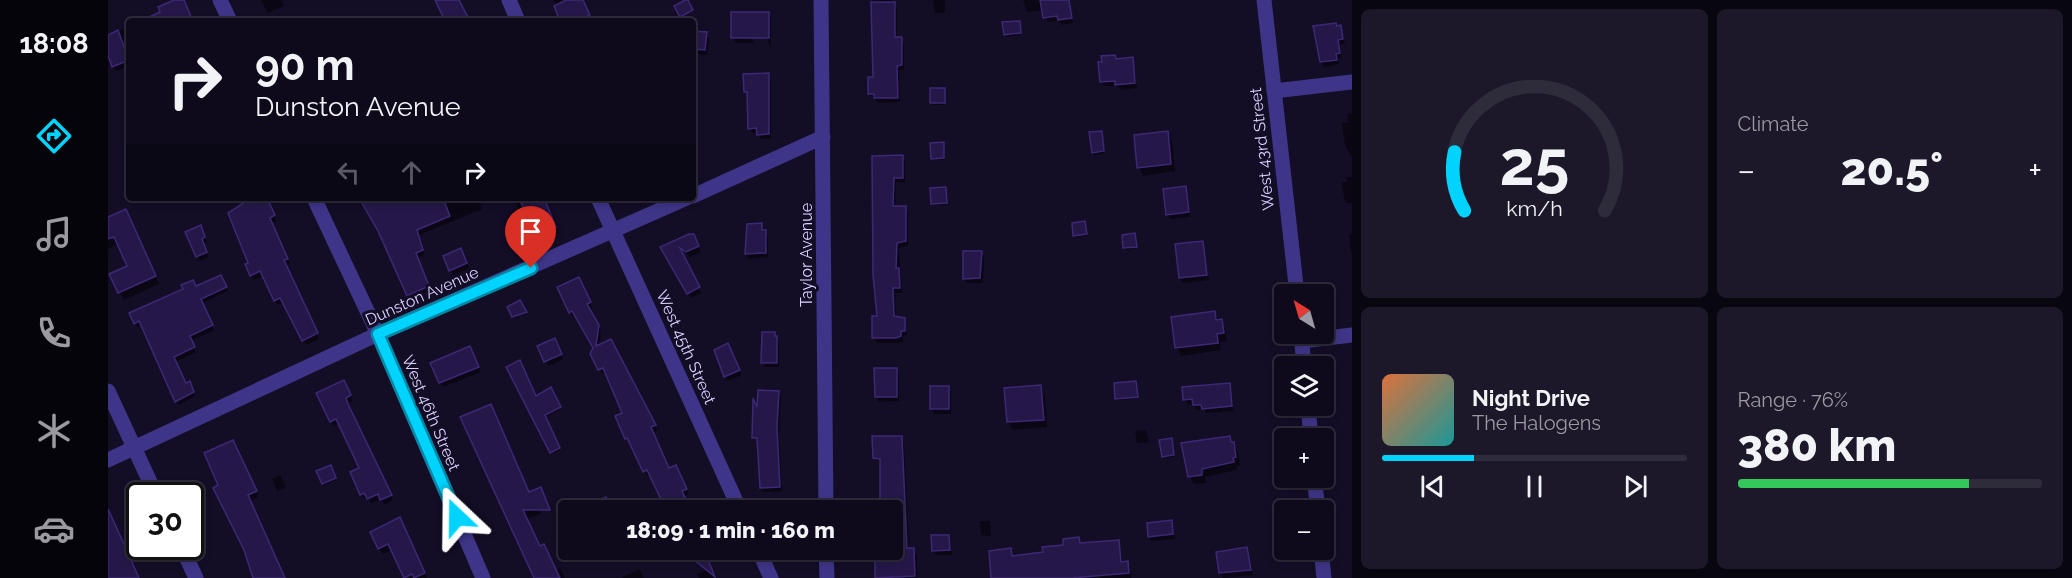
<!DOCTYPE html>
<meta charset="utf-8">
<style>
:root{--surface:#0e0a1c;--page:#1c1829;--text:#f1f3f6;--muted:#9b9aa3;--line:#2e2b3b;--accent:#00d3fe}
body{margin:0;font-family:Raleway,sans-serif;background:var(--page);color:var(--text);height:100vh;display:flex;flex-direction:column;font-size:22px;white-space:nowrap}
*{box-sizing:border-box;margin:0}
p{font-size:20px;color:var(--muted)}
.icon{flex:none;width:33px;height:33px;fill:none;stroke:currentColor;stroke-width:2;stroke-linecap:round;stroke-linejoin:round}
.map{position:relative;flex:1;overflow:hidden}
.panel{display:flex;flex-direction:column;gap:9px;padding:9px;background:#08060f;width:720px}
.panel>*{flex:none}
.top-card{position:absolute;left:18px;top:18px;width:570px;height:183px;border-radius:6px;box-shadow:0 3px 9px #0003,0 0 0 2px var(--line);background:#0e0a1c;color:var(--text);overflow:hidden}
.needle{width:39px;rotate:323deg}
.controls{position:absolute;left:1166px;top:284px;display:grid;gap:12px}
.controls a{display:grid;place-items:center;width:60px;height:60px;border-radius:6px;background:var(--surface);box-shadow:0 3px 9px #0003,0 0 0 2px var(--line);font-size:30px}
.speed{position:absolute;left:18px;top:482px;display:flex;gap:12px;font-size:30px;font-weight:700;text-align:center}
.speed>*{display:grid;place-content:center;width:78px;height:78px;border-radius:50%;background:var(--surface);box-shadow:0 3px 9px #0003,0 0 0 2px var(--line);line-height:1}
.speed .limit{border:3px solid #111;border-radius:9px;background:#fff;color:#111}
.pin{position:absolute;display:grid;place-items:center;width:51px;height:51px;color:#fff;margin:-62px -26px;border-radius:50% 50% 50% 0;rotate:-45deg;box-shadow:0 0 6px #0007}
.pin .icon{rotate:45deg}
.me{position:absolute;width:66px;margin:-33px;rotate:337deg;stroke-linejoin:round;filter:drop-shadow(0 0 4px #0008)}
.turn{display:flex;align-items:center;gap:21px;height:126px;padding:0 30px;font-size:27px}
.turn .icon{width:78px;height:78px;stroke-width:2.5}
.turn b{display:block;font-size:42px;line-height:51px}
.lanes{display:flex;align-items:center;height:57px;padding:0 30px;background:#0003;justify-content:center;gap:30px;direction:ltr}
.lanes .off{opacity:.35}
.big{font-size:45px;font-weight:800;line-height:1.1}
.panel .tile{flex:1;display:flex;flex-direction:column;justify-content:center;gap:9px;min-width:0;padding:0 21px;border-radius:9px;background:var(--page)}
.panel .dial{align-items:center;gap:0}
.dial svg{height:156px;overflow:visible;fill:none;stroke:var(--line);stroke-width:7;stroke-linecap:round;text-anchor:middle}
.dial text{fill:var(--text);stroke:none}
.song{display:flex;align-items:center;gap:18px}
.cover{width:72px;height:72px;border-radius:9px;background:linear-gradient(135deg,hsl(20 70% 55%),hsl(180 70% 35%))}
.played{height:6px;border-radius:3px;background:linear-gradient(90deg,var(--accent) 30%,var(--line) 30%)}
.keys{display:flex;justify-content:space-around;direction:ltr}
.heat{display:flex;justify-content:space-between;align-items:center;font-size:33px;direction:ltr}
.charge{height:9px;border-radius:4px;background:linear-gradient(90deg,#34c759 76%,var(--line) 0)}
.panel .tiles{flex:1;display:grid;gap:9px;grid-template-columns:repeat(2,1fr)}
.trip{position:absolute;left:450px;top:500px;width:345px;height:60px;border-radius:6px;background:var(--surface);box-shadow:0 3px 9px #0003,0 0 0 2px var(--line);font-weight:800;line-height:60px;text-align:center}
main{display:flex;flex:1;min-height:0}
.menu{display:flex;flex-direction:column;width:108px;justify-content:space-around;align-items:center;background:#06040b;color:var(--muted)}
.menu .icon{width:42px;height:42px}
.menu .current{color:var(--accent)}
.menu b{font-size:27px;color:var(--text)}
.map>svg:first-child{display:block}
</style>
<main>
<nav class="menu">
<b>18:08</b>
<svg class="icon current" aria-label="directions" viewBox="0 0 24 24"><path d="M12 3l9 9-9 9-9-9zM9 14v-3h6M13 9l2 2-2 2"/></svg>
<svg class="icon" aria-label="music" viewBox="0 0 24 24"><path d="M9 18V5l10-2v13"/><circle cx="6" cy="18" r="3"/><circle cx="16" cy="16" r="3"/></svg>
<svg class="icon" aria-label="phone" viewBox="0 0 24 24"><path d="M5 4h4l2 5-3 2q2 4 5 5l2-3 5 2v4C11 20 4 13 5 4z"/></svg>
<svg class="icon" aria-label="climate" viewBox="0 0 24 24"><path d="M12 3v18M4 7l16 10M4 17L20 7"/></svg>
<svg class="icon" aria-label="car" viewBox="0 0 24 24"><path d="M5 17H2v-5l4-1 3-4h7l3 4 3 1v5h-3M9 17h6M6 11h13"/><circle cx="7" cy="17" r="2"/><circle cx="17" cy="17" r="2"/></svg>
</nav>
<div class="map">
<svg width="1244" height="578" viewBox="0 0 1244 578">
<rect width="100%" height="100%" fill="#130d26"/>
<!-- shadow -->
<g fill="#0007">
<path d="M153,0H174L176,6L160,13Z"/>
<path d="M446,0H472L482,21H456Z"/>
<path d="M765,0H784L789,8V38H793L796,43V70H791L792,102L771,103L761,93L766,79Z"/>
<path d="M825,0H837V13H827Z"/>
<path d="M915,0H962L965,23L954,25L951,20L940,22L936,10L919,12Z"/>
<path d="M625,13L644,39L647,43H628L625,38Z"/>
<path d="M646,13H660L663,18V48Z"/>
<path d="M912,24L913,35L898,37L897,35Z"/>
<path d="M1233,26L1237,44H1232L1234,58H1230L1231,64L1216,67L1213,62Z"/>
<path d="M21,27V66L8,71L0,64V36Z"/>
<path d="M585,33H598L601,38L599,55L585,54Z"/>
<path d="M1007,56L1009,60L1024,59L1029,88L1012,90L1010,86H996L994,81Z"/>
<path d="M661,74L663,79V139H653L650,133H645L642,128L640,97L637,92Z"/>
<path d="M823,90L837,92V105H825Z"/>
<path d="M1244,113V158L1237,145L1234,123H1240L1239,114Z"/>
<path d="M1059,133L1064,141L1067,171L1035,176L1031,168L1027,136Z"/>
<path d="M994,135L996,153L986,155L985,153Z"/>
<path d="M836,146L837,160H826L825,158Z"/>
<path d="M766,157H794L797,162V182H788L787,208H797L800,213V246L791,248L794,293H787L788,318L796,319L799,335L795,336V341L791,343H769L766,338V318H771Z"/>
<path d="M1238,177H1244V203H1239L1236,198L1234,182H1239Z"/>
<path d="M1077,188L1083,217L1062,219L1059,214Z"/>
<path d="M837,189L839,205H826L825,203Z"/>
<path d="M249,198H286L288,203L302,198H369L374,209L311,235L316,255L309,258L323,291L303,300L272,231Z"/>
<path d="M405,198H434L450,233L432,240L417,208L412,211Z"/>
<path d="M160,203L168,221L163,223L182,264L177,266L211,339L198,345L176,302L170,305L156,276L146,280L143,275L142,205Z"/>
<path d="M0,218L22,219L51,284L16,300L3,275L21,267L10,244L0,249Z"/>
<path d="M977,223L979,236L968,237L967,235Z"/>
<path d="M641,225H653L658,231L660,236V257L641,259L638,254Z"/>
<path d="M95,231L99,242L95,244L101,257L92,261L79,233Z"/>
<path d="M1241,234H1244V253L1243,252Z"/>
<path d="M1027,235L1029,248L1018,250L1017,248Z"/>
<path d="M588,241L593,252L582,257L572,248L593,293L583,298L555,248Z"/>
<path d="M1094,243L1101,280L1075,283L1072,278Z"/>
<path d="M874,253L876,258L875,283H859L856,278Z"/>
<path d="M355,255L361,268L345,275L343,270Z"/>
<path d="M115,281L120,291L94,303L106,330L83,341L88,352L67,362L87,396L71,405L34,325L29,327L27,323L88,288Z"/>
<path d="M473,284L484,307L480,309L493,331L491,347L531,392L549,431L545,432L561,470L570,472L581,494L576,496L582,510H558L543,475L539,476L509,417L516,414L498,372L494,374L487,349L468,315L465,317L462,312Z"/>
<path d="M412,302L418,314L406,318L401,307Z"/>
<path d="M1106,313L1117,328L1119,341L1112,342L1113,350L1073,356L1069,348L1065,318Z"/>
<path d="M666,333L671,343V367H657L654,362Z"/>
<path d="M449,345L455,359L441,366L438,361Z"/>
<path d="M622,350L634,375L620,381L607,351Z"/>
<path d="M364,353L373,372L335,387L332,382Z"/>
<path d="M400,367L428,398L443,390L453,409L437,417L452,450L445,454Z"/>
<path d="M788,369L791,374V401L771,402L768,397Z"/>
<path d="M1027,382L1030,398L1010,400L1008,398Z"/>
<path d="M1121,384L1126,411L1098,413L1096,409L1089,410L1086,404L1080,405L1077,400Z"/>
<path d="M238,386L245,401L239,403L242,411L285,500L277,505L273,499L263,503L260,498L256,499L254,494L252,469L232,423L226,426L210,394Z"/>
<path d="M932,387L937,395L939,427L905,430L900,422Z"/>
<path d="M840,388L843,392V414H826L823,409Z"/>
<path d="M670,392L673,397L671,433L674,491L656,492L653,488L651,443L646,438L651,412Z"/>
<path d="M385,410L421,494L434,513L419,519L432,547L447,571L452,568L457,578H428Z"/>
<path d="M1038,430L1041,442L1029,443L1027,431Z"/>
<path d="M793,437L796,443L801,550H805L809,556V578H769L768,550L784,549V510H775L773,464L766,457Z"/>
<path d="M1121,438L1130,451L1132,465L1129,466V470L1097,477L1098,483L1086,484L1082,477Z"/>
<path d="M1064,442L1066,457L1057,458L1055,456Z"/>
<path d="M127,446L150,497L142,501L177,578H151L112,486Z"/>
<path d="M222,467L228,480L216,485L210,472Z"/>
<path d="M172,475L178,487L169,491L164,479Z"/>
<path d="M872,521H882L883,536L873,535Z"/>
<path d="M1063,522L1067,539L1044,541L1041,536Z"/>
<path d="M295,525L319,578H298L285,549L275,554L271,548Z"/>
<path d="M840,536L844,555H828L825,550Z"/>
<path d="M970,539L973,544L1011,542L1015,563H1019L1022,567L1023,578H884L902,550L905,557L936,553Z"/>
<path d="M576,549H596L609,578H591L589,574L598,570Z"/>
<path d="M1139,549L1145,575L1115,578L1112,573Z"/>
<path d="M531,569L536,578H513Z"/>
</g>
<!-- building -->
<g fill="#251849" stroke="#3d2876" stroke-width="1.5">
<path d="M66,0H76L85,21H32L52,12L50,7Z"/>
<path d="M327,0H351L362,21H337Z"/>
<path d="M458,0H475L482,15L469,21H452L446,6Z"/>
<path d="M577,0H580L585,10L572,17L566,6Z"/>
<path d="M932,0H961L964,18L950,20L949,16L935,18Z"/>
<path d="M763,2H787V37H794V65L789,66L790,98H766V94H760V77H765Z"/>
<rect x="623" y="12" width="38" height="26"/>
<path d="M912,21L913,33L896,35L894,22Z"/>
<path d="M1228,23L1229,26L1233,25L1235,39L1230,40L1232,53L1228,54L1229,60L1212,62L1205,26Z"/>
<path d="M10,30L21,60L4,67L0,56V35Z"/>
<path d="M585,31L599,32L597,50L585,49Z"/>
<path d="M1007,55L1008,59L1025,57L1027,83L1007,85V81L992,82L990,62H994L993,56Z"/>
<path d="M661,73V134L649,135L648,128L640,129L639,92H636L635,74Z"/>
<rect x="822" y="88" width="15" height="15"/>
<path d="M994,131L996,151L984,153L981,132Z"/>
<path d="M1060,131L1063,164L1029,168L1026,135Z"/>
<path d="M836,142V158L823,159L822,143Z"/>
<path d="M795,155V178H786L785,206H798V241L789,243L788,268H791L792,288H785L786,316L797,318V331H793V336L788,338H764V316H769L765,275L764,156Z"/>
<path d="M1078,186L1081,212L1058,215L1055,189Z"/>
<path d="M838,187L839,203L823,204L822,188Z"/>
<path d="M152,198H159L167,215L162,218L180,259L176,260L210,333L194,341L172,298L166,301L152,271L142,276L137,264L140,263L120,213L140,200L142,203Z"/>
<path d="M251,198H290L291,201L299,198H335L342,216L309,230L315,250L308,253L321,286L299,296L270,231Z"/>
<path d="M411,198H436L448,227L427,236Z"/>
<path d="M18,209L48,276L10,293L1,274L19,266L6,237L0,239V217Z"/>
<path d="M977,221L979,234L965,236L964,223Z"/>
<path d="M654,223V230H658V253L637,254L639,224Z"/>
<path d="M93,225L97,237L94,239L99,252L88,257L77,232Z"/>
<path d="M1027,233L1029,247L1015,248L1014,235Z"/>
<path d="M581,234H586L591,246L578,252L572,248L592,287L579,294L552,247Z"/>
<path d="M1095,241L1099,275L1071,278L1067,244Z"/>
<path d="M353,248L359,263L341,271L335,256Z"/>
<path d="M855,251H874L872,278L855,279Z"/>
<path d="M113,275L119,287L93,299L105,325L82,336L87,347L66,357L78,383L82,381L86,392L67,402L31,321L26,324L21,313L75,289L73,285L85,280L88,286Z"/>
<path d="M471,277L483,302L479,304L491,325L488,346L503,339L548,425L543,427L561,468L568,465L579,489L574,491L583,510H558L539,470L535,472L519,438L517,439L507,416L514,413L495,368L490,370L482,354L485,348L464,311L461,313L449,287Z"/>
<path d="M412,300L419,312L404,317L399,307Z"/>
<path d="M1107,311L1108,320L1114,319L1116,333L1109,334L1110,343L1067,348L1063,317Z"/>
<path d="M654,332H667V336H669V363H653Z"/>
<path d="M447,338L454,354L436,362L429,346Z"/>
<path d="M620,343L632,370L616,377L606,350Z"/>
<path d="M362,346L371,367L331,383L322,363Z"/>
<path d="M412,360L428,396L443,387L453,407L437,415L452,448L442,453L398,367Z"/>
<path d="M766,368H789V397H767Z"/>
<path d="M236,380L243,395L238,398L240,404L284,495L272,500L270,494L259,499L256,493L252,495L242,472L251,468L228,419L222,422L208,393Z"/>
<path d="M1028,381L1030,397L1007,399L1006,383Z"/>
<path d="M1122,383L1124,406L1094,409L1093,405H1085L1084,399L1075,400L1074,387Z"/>
<path d="M933,385L936,420L899,422L896,388Z"/>
<rect x="822" y="386" width="19" height="23"/>
<path d="M650,390L671,391L669,427L672,487L652,488L649,438H644L645,398L649,407Z"/>
<path d="M383,404L421,492L433,487L442,510H415L432,546L436,544L452,578H426L352,417Z"/>
<path d="M764,436H794L799,548H806L807,576L767,578V549H784V510H772V459L765,458Z"/>
<path d="M1122,436L1123,442H1126L1128,457L1125,458L1126,462L1094,469V475L1080,477L1073,443Z"/>
<path d="M1064,438L1066,455L1054,457L1051,440Z"/>
<path d="M125,440L149,491L140,495L177,578H145L136,550L105,488L110,485L96,453Z"/>
<path d="M223,465L228,478L214,484L208,471Z"/>
<path d="M498,497L505,510H469Z"/>
<path d="M0,509L16,544L31,578H0Z"/>
<path d="M292,517L317,573L306,578L304,574L296,578L280,544L270,549L262,532Z"/>
<path d="M1064,520L1065,534L1040,537L1039,523Z"/>
<path d="M823,535H841L842,550L824,551Z"/>
<path d="M971,537L972,543L1011,540L1013,562L1020,561L1021,573L964,578H883L881,551L903,548L904,556L935,552L934,547L955,545V539Z"/>
<path d="M1139,547L1143,570L1111,573L1108,552Z"/>
<path d="M573,549H596L607,577Z"/>
</g>
<g fill="none" stroke-linecap="round" stroke-linejoin="round">
<!-- minor -->
<g stroke="#3e3588" stroke-width="15">
<path d="M112,0L122,21"/>
<path d="M401,0L410,21"/>
<path d="M713,0L718,510"/>
<path d="M1156,0L1189,294"/>
<path d="M1166,91L1244,82"/>
<path d="M585,196L715,137"/>
<path d="M206,198L270,334L375,578"/>
<path d="M490,198L632,510"/>
<path d="M1193,333L1196,366"/>
<path d="M1194,341L1244,335"/>
<path d="M0,391L48,495"/>
<path d="M1200,405L1203,438"/>
<path d="M0,460L270,334L579,198"/>
<path d="M1206,477L1210,510"/>
<path d="M73,546L88,578"/>
<path d="M650,549L663,578"/>
<path d="M718,549L719,578"/>
<path d="M1213,549L1216,578"/>
</g>
</g>
<g fill="none" stroke-linecap="round" stroke-linejoin="round">
<defs>
<path id="route" d="M349,517L270,334L423,268"/>
</defs>
<!-- route casing -->
<use href="#route" stroke="#0089a5" stroke-width="15"/>
<!-- route -->
<use href="#route" stroke="#00d3fe" stroke-width="10"/>
</g>
<g text-anchor="middle" dominant-baseline="central" stroke-width="6" stroke-linejoin="round" paint-order="stroke">
<!-- street labels -->
<g font-size="16" fill="#dbd3ff" stroke="#130d26">
<text transform="translate(1154 149) rotate(-96)">West 43rd Street</text>
<text transform="translate(698 255) rotate(-90)">Taylor Avenue</text>
<text transform="translate(314 296) rotate(-24)">Dunston Avenue</text>
<text transform="translate(578 347) rotate(66)">West 45th Street</text>
<text transform="translate(323 413) rotate(67)">West 46th Street</text>
</g>
</g>
</svg>
<div class="controls">
<a><svg class="needle" viewBox="-14 -14 28 28"><path d="M0-13l5 13h-10z" fill="#e53935"/><path d="M0 13l5-13h-10z" fill="#9b9aa3"/></svg></a>
<a><svg class="icon" aria-label="layers" viewBox="0 0 24 24"><path d="M12 4l9 5-9 5-9-5zM3 14l9 5 9-5"/></svg></a>
<a>+</a>
<a>−</a>
</div>
<div class="speed"><div class="limit">30</div></div>
<div class="pin" style="left:423px;top:268px;background:#d93025"><svg class="icon" aria-label="arrive" viewBox="0 0 24 24"><path d="M6 21V4h12l-3 4 3 4H6"/></svg></div>
<svg class="me" style="left:349px;top:517px" viewBox="-20 -20 40 40"><path d="M0-17L14 15 0 8-14 15z" fill="#00d3fe" stroke="#fff" stroke-width="4"/></svg>
<div class="trip">18:09 · 1 min · 160 m</div>
<div class="top-card">
<div class="turn"><svg class="icon" aria-label="right" viewBox="0 0 24 24"><path d="M7 20v-9h11M14 6l5 5-5 5"/></svg><div><b>90 m</b>Dunston Avenue</div></div>
<div class="lanes"><svg class="icon off" aria-label="left" viewBox="0 0 24 24"><path d="M17 20v-9H6M10 6l-5 5 5 5"/></svg><svg class="icon off" aria-label="ahead" viewBox="0 0 24 24"><path d="M12 20V5M6 11l6-6 6 6"/></svg><svg class="icon" aria-label="right" viewBox="0 0 24 24"><path d="M7 20v-9h11M14 6l5 5-5 5"/></svg></div>
</div>
</div>
<section class="panel">
<div class="tiles">
<div class="tile dial"><svg viewBox="0 0 100 80">
<path d="M14 69A42 42 0 1 1 86 69"/>
<path d="M14 69A42 42 0 0 1 9 39" stroke="#00d3fe"/>
<text x="50" y="56" font-size="32" font-weight="700">25</text>
<text x="50" y="72" font-size="11">km/h</text>
</svg></div>
<div class="tile"><p>Climate</p>
<div class="heat"><a>−</a><b class="big">20.5°</b><a>+</a></div>
</div>
<div class="tile">
<div class="song"><i class="cover"></i><div><b>Night Drive</b><p>The Halogens</p></div></div>
<div class="played"></div>
<div class="keys"><svg class="icon" aria-label="previous" viewBox="0 0 24 24"><path d="M18 5L8 12l10 7zM5 5v14"/></svg><svg class="icon" aria-label="pause" viewBox="0 0 24 24"><path d="M8 5v14M16 5v14"/></svg><svg class="icon" aria-label="next" viewBox="0 0 24 24"><path d="M6 5l10 7-10 7zM19 5v14"/></svg></div>
</div>
<div class="tile"><p>Range · 76%</p><b class="big">380 km</b><div class="charge"></div></div>
</div>
</section>
</main>
